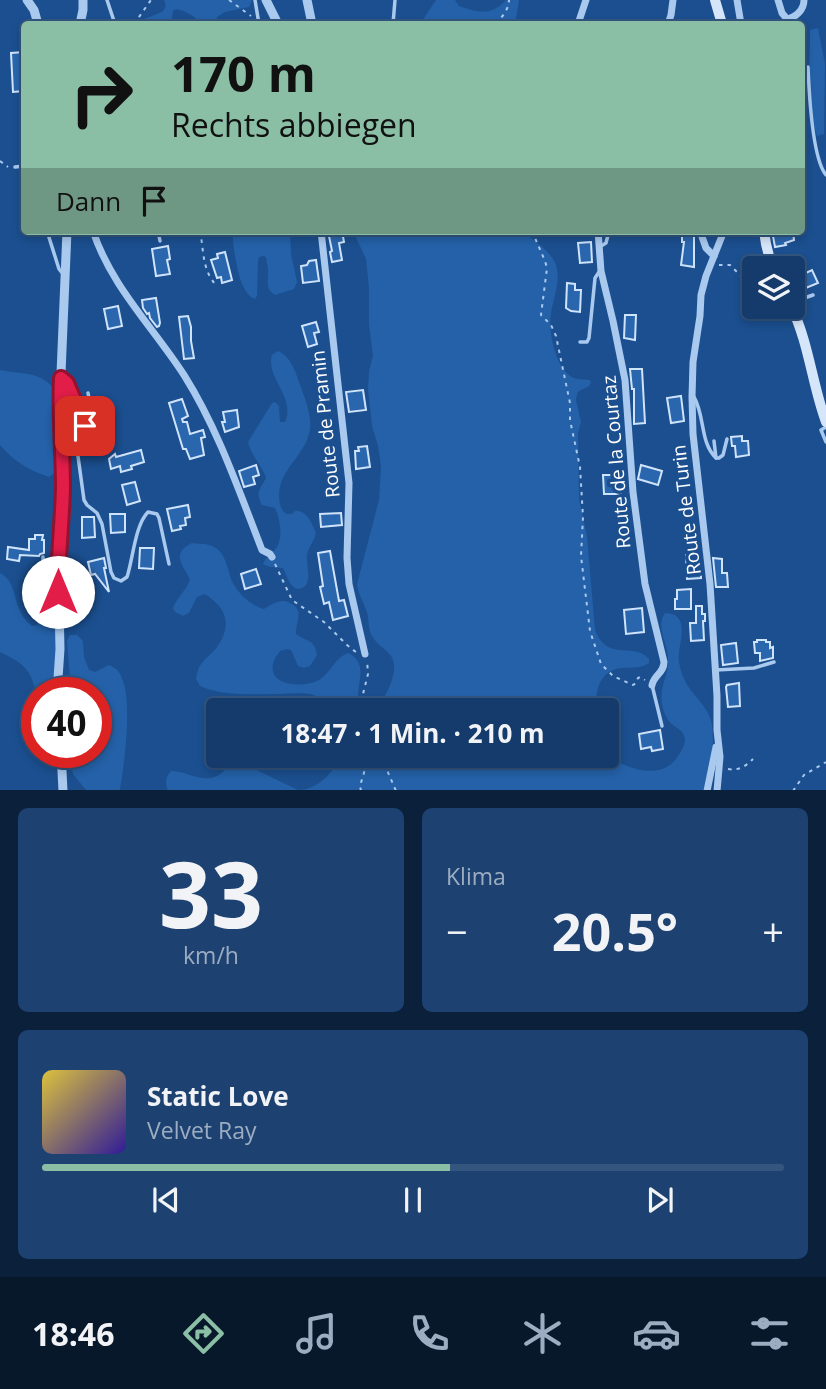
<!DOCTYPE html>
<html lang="de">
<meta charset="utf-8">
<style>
:root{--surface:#143b6b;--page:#1d4271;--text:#f1f3f6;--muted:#9dadc1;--line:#33557e;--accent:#8abfa5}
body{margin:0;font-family:"Open Sans",sans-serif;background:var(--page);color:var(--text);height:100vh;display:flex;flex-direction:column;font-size:26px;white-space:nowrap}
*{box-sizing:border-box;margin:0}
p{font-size:23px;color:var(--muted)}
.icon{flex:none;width:38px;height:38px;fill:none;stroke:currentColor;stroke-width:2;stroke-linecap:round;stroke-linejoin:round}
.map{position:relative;height:790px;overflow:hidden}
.details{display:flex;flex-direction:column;gap:18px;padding:18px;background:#0b203b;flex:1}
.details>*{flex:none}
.guide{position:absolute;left:21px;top:21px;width:784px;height:214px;border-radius:7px;box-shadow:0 4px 10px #0003,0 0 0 2px var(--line);background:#8abfa5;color:#111;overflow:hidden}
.fabs{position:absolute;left:742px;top:256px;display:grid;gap:14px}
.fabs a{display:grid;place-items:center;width:63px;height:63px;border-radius:7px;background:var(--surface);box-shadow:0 4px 10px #0003,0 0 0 2px var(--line);font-size:35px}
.speed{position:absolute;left:21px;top:677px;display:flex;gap:14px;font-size:35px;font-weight:700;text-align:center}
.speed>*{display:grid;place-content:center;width:91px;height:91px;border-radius:50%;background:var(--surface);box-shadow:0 4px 10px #0003,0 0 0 2px var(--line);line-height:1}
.speed .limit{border:10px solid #d22;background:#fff;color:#111}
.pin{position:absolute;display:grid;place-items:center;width:60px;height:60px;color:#fff;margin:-30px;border-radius:14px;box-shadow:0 4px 10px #0006}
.me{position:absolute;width:77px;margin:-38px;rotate:0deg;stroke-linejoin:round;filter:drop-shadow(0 0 5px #0008)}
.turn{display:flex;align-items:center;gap:24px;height:147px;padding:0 35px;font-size:32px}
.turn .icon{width:91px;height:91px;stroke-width:2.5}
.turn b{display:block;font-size:49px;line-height:60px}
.then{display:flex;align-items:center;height:66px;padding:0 35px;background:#0003;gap:14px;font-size:26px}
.big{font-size:52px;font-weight:700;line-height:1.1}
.details .card{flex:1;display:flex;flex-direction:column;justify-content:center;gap:10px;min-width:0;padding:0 24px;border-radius:10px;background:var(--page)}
.details .dial{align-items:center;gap:0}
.dial b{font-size:91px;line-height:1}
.song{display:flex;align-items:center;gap:21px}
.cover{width:84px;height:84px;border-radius:10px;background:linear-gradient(135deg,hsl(50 70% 55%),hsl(250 70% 35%))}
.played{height:7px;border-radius:4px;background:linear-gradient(90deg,var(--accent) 55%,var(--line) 55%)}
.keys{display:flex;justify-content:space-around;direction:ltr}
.heat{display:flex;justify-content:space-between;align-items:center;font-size:38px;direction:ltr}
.details .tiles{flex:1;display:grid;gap:18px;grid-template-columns:1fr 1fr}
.card:last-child{grid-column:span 2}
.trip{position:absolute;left:206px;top:698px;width:413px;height:70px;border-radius:7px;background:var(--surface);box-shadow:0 4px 10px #0003,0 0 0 2px var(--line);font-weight:700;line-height:70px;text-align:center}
.tab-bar{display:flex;height:112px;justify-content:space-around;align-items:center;background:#08182b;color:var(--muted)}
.tab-bar .icon{width:49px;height:49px}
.tab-bar .on{color:var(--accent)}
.tab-bar b{font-size:32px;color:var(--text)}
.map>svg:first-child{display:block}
</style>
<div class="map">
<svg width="826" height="791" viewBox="0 0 826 791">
<rect width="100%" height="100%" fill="#1b4f8f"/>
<!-- green -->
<g fill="#2461a8">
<path d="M164,0H252L249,7L225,12L217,17L216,24H201C195,16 186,11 176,9L173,11L171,24H130C135,22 162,13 163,11C167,7 165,4 164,0Z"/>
<path d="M436,0H455L459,6C479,13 491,16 506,0H519L516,19L513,24H420Z"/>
<path d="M818,28L825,64L824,134L817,136C807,102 810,65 810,30Z"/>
<path d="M232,231H290L291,254L297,282L294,289L275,295C264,289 269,280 268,269C268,268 266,259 266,257L263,256L259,257L258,262L257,296L255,299C237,293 234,248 232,231Z"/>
<path d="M353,231H528L529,236C539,245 555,255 557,269C560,283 553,300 551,313C548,331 555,369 574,378C578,380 585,379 590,380L591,383L589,386L579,391L577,394L576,400L581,422L578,433L579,499L587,536L595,630C608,663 634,641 649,659V663C640,669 632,667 622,668C599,670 595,692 596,710H374C385,700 401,670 391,656C385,648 377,645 372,636C367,628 370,618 366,610C363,600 358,594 357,584L379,500L381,466L378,446L372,426L368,389L369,371L373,356L369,325V289L366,259Z"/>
<path d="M278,351C290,356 295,370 299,382C304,396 312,414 310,429C307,456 273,472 280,504C281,509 284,515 290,514C292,514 293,512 295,511C306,509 313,525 316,533C314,541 309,547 307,554C305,563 315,587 299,589C295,589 292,586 290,583C287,579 286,573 283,568L270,567L263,564C266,556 273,553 277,547C283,537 280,518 275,508L262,505C255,493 260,489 266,478C262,465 251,456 248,442L272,403L275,402L279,406L280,422H285C296,397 265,377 272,355Z"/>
<path d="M0,370C24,375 42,370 57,393L56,466L54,473L49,477C28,470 15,462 0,445Z"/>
<path d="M192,543C197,544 204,543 209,545C228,550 226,571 234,585C241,596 252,606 264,609C273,604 280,598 290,603C295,606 296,606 298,611C300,619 295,627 296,634C308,643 314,638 317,655L310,666L304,668L298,666L291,650L287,649L280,651C276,657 271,663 273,671C275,686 305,687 317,681C330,675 335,656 349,653C375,669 346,694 365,710H335C329,704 322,698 313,695C303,692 291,694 280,694C254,694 225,697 200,686L196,679C197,674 198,667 202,663C206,657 213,653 217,647C233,624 226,608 205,594L197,597L189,613L183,616L175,612L173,608C177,597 187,590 190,579C182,564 171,553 192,543Z"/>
<path d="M0,573C20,583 10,609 32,626L37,625L40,620L39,601L42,597H47C64,616 56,668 55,693H37V698C31,669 26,665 0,652Z"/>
<path d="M665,613C694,614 676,647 679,662C680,669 683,677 686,683C695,698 709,707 712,725C715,746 710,769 710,790L168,791C165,783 165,777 171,771C185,771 197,780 211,778C225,776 227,761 240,762L298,790C316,790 334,774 339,756L607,755C627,770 663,781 678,756C681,751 684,747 685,741C685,729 675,729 669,721C667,719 666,715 664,712C656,688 669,679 668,659C668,643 655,627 665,613Z"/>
<path d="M70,635H77L83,641L84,657L89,670L95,672L109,665C112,667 116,668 118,671C135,692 124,764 120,790H86L73,774L69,753L96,752V742L104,738C109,722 111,709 104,694L92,690C84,692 79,694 71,691L67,641Z"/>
</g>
<!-- building -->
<g fill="#2a66ad" stroke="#cfe3fa" stroke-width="2">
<path d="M24,52V91L13,92L11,53Z"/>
<path d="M328,231H342L344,242L339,243L342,260L332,262L330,252L332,251Z"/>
<path d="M682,231H694V267L681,265L684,242H682Z"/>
<path d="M772,231H793L794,240L785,243L786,245L775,247Z"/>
<path d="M591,242L592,262L580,263L578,243Z"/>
<path d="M168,246L170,259L167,260L170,274L156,276L152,249Z"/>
<path d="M225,252L232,280L222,283L221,277L217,278L211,260L218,258L217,254Z"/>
<path d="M316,260L319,281L303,283L301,266L307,265L309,261Z"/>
<path d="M802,265L806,273L812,270L818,283L801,290L797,281L793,283V269Z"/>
<path d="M567,283L575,284V290H581L580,312L571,311L566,308Z"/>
<path d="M156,298L160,323L159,326L157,327L150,318L149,313L147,314L143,308L142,300Z"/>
<path d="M118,306L122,326L108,329L104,309Z"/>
<path d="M625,315H636L635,340L624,338Z"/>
<path d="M188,316L191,327V341L194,358L184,359L179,317Z"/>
<path d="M316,322L319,332L314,333L317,344L308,347L302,326Z"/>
<path d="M630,369H642L645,423L634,424V389H632Z"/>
<path d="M363,390L366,410L349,412L346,392Z"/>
<path d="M681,396L684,421L671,423L667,398Z"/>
<path d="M182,399L188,416L182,419L183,422H187L190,434L203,430L205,437L201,438L204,455L190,459L186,449H183L169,403Z"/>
<path d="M237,410L239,427L225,432L222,422H225L223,412Z"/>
<path d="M742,436V441H748L749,455L736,457L735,446H732L731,437Z"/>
<path d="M367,446L370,467L356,469L355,451H359L358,447Z"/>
<path d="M141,450L144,462L131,466L132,469L121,472L120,466L111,469L109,459L115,454L116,457Z"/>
<path d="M256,465L259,475L253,477L255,484L244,487L239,471Z"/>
<path d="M641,465L662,471L658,485L638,479Z"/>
<path d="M603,475H621V494H604Z"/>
<path d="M135,482L140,501L127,505L122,485Z"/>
<path d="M188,505L190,517L185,518L186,525L180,526L181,529L172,531L167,509Z"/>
<path d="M341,513L342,525L321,527L320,514Z"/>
<path d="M110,514H125V532L111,533Z"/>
<path d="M82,517H94L95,537L82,538Z"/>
<path d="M35,535H43L42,540H44V553L40,554L39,556L20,555L19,561L7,559L8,547L29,550V539H35Z"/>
<path d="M140,548H154L153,569L139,568Z"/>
<path d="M330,551L339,601L344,600L348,616L333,620L329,602L324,604L320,587L323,586L318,553Z"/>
<path d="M700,554L701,578L687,579L686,555Z"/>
<path d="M104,558L106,568H104L109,592L95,574L91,575L88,562Z"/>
<path d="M713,558L722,559V573H727L728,587H716Z"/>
<path d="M256,569L261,584L245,589L241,574Z"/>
<path d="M691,589V609H675V599H677V590Z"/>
<path d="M696,606H702V614H705V621H703L704,640L691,641L690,623H696Z"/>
<path d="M642,608L644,632L626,634L624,610Z"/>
<path d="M757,640H766V642H770V648L773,647V658L760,661V653H755L754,642H757Z"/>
<path d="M736,643L738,663L723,665L721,645Z"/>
<path d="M739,683L740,706L728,707L726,687L727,685Z"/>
<path d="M660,730L663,749L652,751L651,747L641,749L639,734Z"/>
</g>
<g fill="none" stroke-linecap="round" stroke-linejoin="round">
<!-- path -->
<g stroke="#a9c9ee" stroke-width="2" stroke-dasharray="3.5 5" stroke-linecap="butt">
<path d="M229,0L251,16"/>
<path d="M134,24L151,0"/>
<path d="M496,24C502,17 509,9 509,0"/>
<path d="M0,161L8,167"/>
<path d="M200,231C204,251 202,271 217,286"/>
<path d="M532,231L545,261L547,268L541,315L551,325L556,336L570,403V420L580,467L583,517L581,556L590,631L601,664L613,676L633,685L636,683L638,678L640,677L645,680"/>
<path d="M719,265H730L742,277H754"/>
<path d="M275,564L292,600L324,622L347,645L357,653"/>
<path d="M364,710L362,698L368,674L367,660"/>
<path d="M381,756L396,791"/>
<path d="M728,769C739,771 746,766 753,759"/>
<path d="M0,790V791"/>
<path d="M361,791L360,786L369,756"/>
<path d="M793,791L804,775L826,762"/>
</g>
<!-- service -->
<g stroke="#a9c9ee" stroke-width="3.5">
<path d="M107,0L115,24"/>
<path d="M255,0L259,24"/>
<path d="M393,24L395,0"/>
<path d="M808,67C809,91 812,158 826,175"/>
<path d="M15,167L24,166"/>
<path d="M47,231L59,269L63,274"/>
<path d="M158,231L160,241"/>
<path d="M601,246L606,243L609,231"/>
<path d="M793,302L813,295"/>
<path d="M580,342H587L589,338L595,278L599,272"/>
<path d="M63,379L67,383L92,442"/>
<path d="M88,393L96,432L95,440L92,442"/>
<path d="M694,397C705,416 700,443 716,458L714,441"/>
<path d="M64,416L70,426L77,449L84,500L87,505L97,513L102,524L111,572L114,578L121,581L127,577C133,559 135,525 148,512L157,514L159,518L169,564"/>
<path d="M826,427L821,430L826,442"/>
<path d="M716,458H719L723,455L727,439"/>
<path d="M43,557C43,577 38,583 58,592"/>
<path d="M716,670L754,668L774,662"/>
<path d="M652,685L662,726"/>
</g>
<!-- minor -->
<g stroke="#a9c9ee" stroke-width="7">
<path d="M737,0L741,24"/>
<path d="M778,0L782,13L787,19C796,17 804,10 804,0"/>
<path d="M578,24L586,0"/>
<path d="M668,24L671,15L673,0"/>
<path d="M93,231C111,286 153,327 184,375C218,429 239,491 262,550L270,554L272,557"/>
<path d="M321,231L349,483L347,558L349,584L365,654"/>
<path d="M598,231L601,271L613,321L625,380L633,492L645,584L664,662C664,673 654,675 652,685"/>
<path d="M700,231L706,248L714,256"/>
<path d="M707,791L716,747"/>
<path d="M717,791L720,757L717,730V696L710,584L693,434L692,397L693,362L700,316L701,295L706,276L724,231"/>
</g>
<!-- tertiary -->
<g stroke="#a9c9ee" stroke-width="9">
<path d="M27,0L34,10L38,24"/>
<path d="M266,0L278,24"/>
<path d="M307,0L312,24"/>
<path d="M80,24L83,10V0"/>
<path d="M57,693L60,649L58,559L63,490L60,397L67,231"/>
<path d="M61,752L63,791"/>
</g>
<!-- secondary -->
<g stroke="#d6e6fa" stroke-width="10">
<path d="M715,0L722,24"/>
<path d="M764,231L766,244L772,268"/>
<path d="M791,306C809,343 812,384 826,422"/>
</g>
</g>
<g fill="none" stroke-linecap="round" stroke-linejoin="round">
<defs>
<path id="route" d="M58,592C58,557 62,523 63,488C63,451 59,415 61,378L67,383L85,426"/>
</defs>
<!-- route casing -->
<use href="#route" stroke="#92132f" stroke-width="18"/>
<!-- route -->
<use href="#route" stroke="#e11d48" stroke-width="12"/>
</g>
<g text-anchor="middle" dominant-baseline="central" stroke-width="7" stroke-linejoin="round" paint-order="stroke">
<!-- street labels -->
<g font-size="19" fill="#fff" stroke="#1b4f8f">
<text transform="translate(325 424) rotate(-96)">Route de Pramin</text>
<text transform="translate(616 462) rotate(-95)">Route de la Courtaz</text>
<text transform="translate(686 510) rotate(-97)">Route de Turin</text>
</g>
</g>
</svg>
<div class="fabs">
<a><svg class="icon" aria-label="layers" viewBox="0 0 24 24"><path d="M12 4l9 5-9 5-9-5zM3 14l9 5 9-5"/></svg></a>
</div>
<div class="speed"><div class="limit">40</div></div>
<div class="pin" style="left:85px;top:426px;background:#d93025"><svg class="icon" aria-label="arrive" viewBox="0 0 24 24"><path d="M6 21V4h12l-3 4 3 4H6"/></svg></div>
<svg class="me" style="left:58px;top:592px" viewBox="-20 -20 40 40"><circle r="19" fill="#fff"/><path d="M0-13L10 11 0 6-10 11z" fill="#e11d48"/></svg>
<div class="trip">18:47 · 1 Min. · 210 m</div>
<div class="guide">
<div class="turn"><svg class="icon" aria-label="right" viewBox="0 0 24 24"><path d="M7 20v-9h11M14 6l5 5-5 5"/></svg><div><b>170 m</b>Rechts abbiegen</div></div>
<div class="then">Dann<svg class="icon" aria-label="arrive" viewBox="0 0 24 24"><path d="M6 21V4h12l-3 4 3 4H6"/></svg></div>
</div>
</div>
<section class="details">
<div class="tiles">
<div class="card dial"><b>33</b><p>km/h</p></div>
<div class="card"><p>Klima</p>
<div class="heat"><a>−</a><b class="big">20.5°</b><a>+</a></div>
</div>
<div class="card">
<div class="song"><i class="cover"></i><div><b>Static Love</b><p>Velvet Ray</p></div></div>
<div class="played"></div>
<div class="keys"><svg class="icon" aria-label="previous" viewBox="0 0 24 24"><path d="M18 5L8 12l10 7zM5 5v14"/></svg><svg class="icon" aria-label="pause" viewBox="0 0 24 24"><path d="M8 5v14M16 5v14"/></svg><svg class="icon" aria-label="next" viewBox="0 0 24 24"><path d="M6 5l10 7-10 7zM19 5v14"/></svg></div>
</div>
</div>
</section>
<nav class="tab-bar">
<b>18:46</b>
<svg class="icon on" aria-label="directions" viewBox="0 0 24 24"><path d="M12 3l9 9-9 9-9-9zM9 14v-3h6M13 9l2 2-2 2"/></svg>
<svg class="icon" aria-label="music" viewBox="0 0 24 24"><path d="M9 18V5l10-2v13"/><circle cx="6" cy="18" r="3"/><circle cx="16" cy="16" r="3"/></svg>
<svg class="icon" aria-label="phone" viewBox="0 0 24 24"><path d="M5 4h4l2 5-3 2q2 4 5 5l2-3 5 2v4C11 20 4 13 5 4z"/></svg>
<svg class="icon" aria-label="climate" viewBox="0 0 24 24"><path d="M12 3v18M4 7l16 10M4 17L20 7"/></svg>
<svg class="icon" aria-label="car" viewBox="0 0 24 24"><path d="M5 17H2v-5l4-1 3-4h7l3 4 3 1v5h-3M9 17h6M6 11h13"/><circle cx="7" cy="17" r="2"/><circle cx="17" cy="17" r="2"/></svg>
<svg class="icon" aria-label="filters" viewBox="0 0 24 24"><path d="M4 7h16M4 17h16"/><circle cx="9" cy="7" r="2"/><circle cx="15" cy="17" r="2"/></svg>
</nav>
